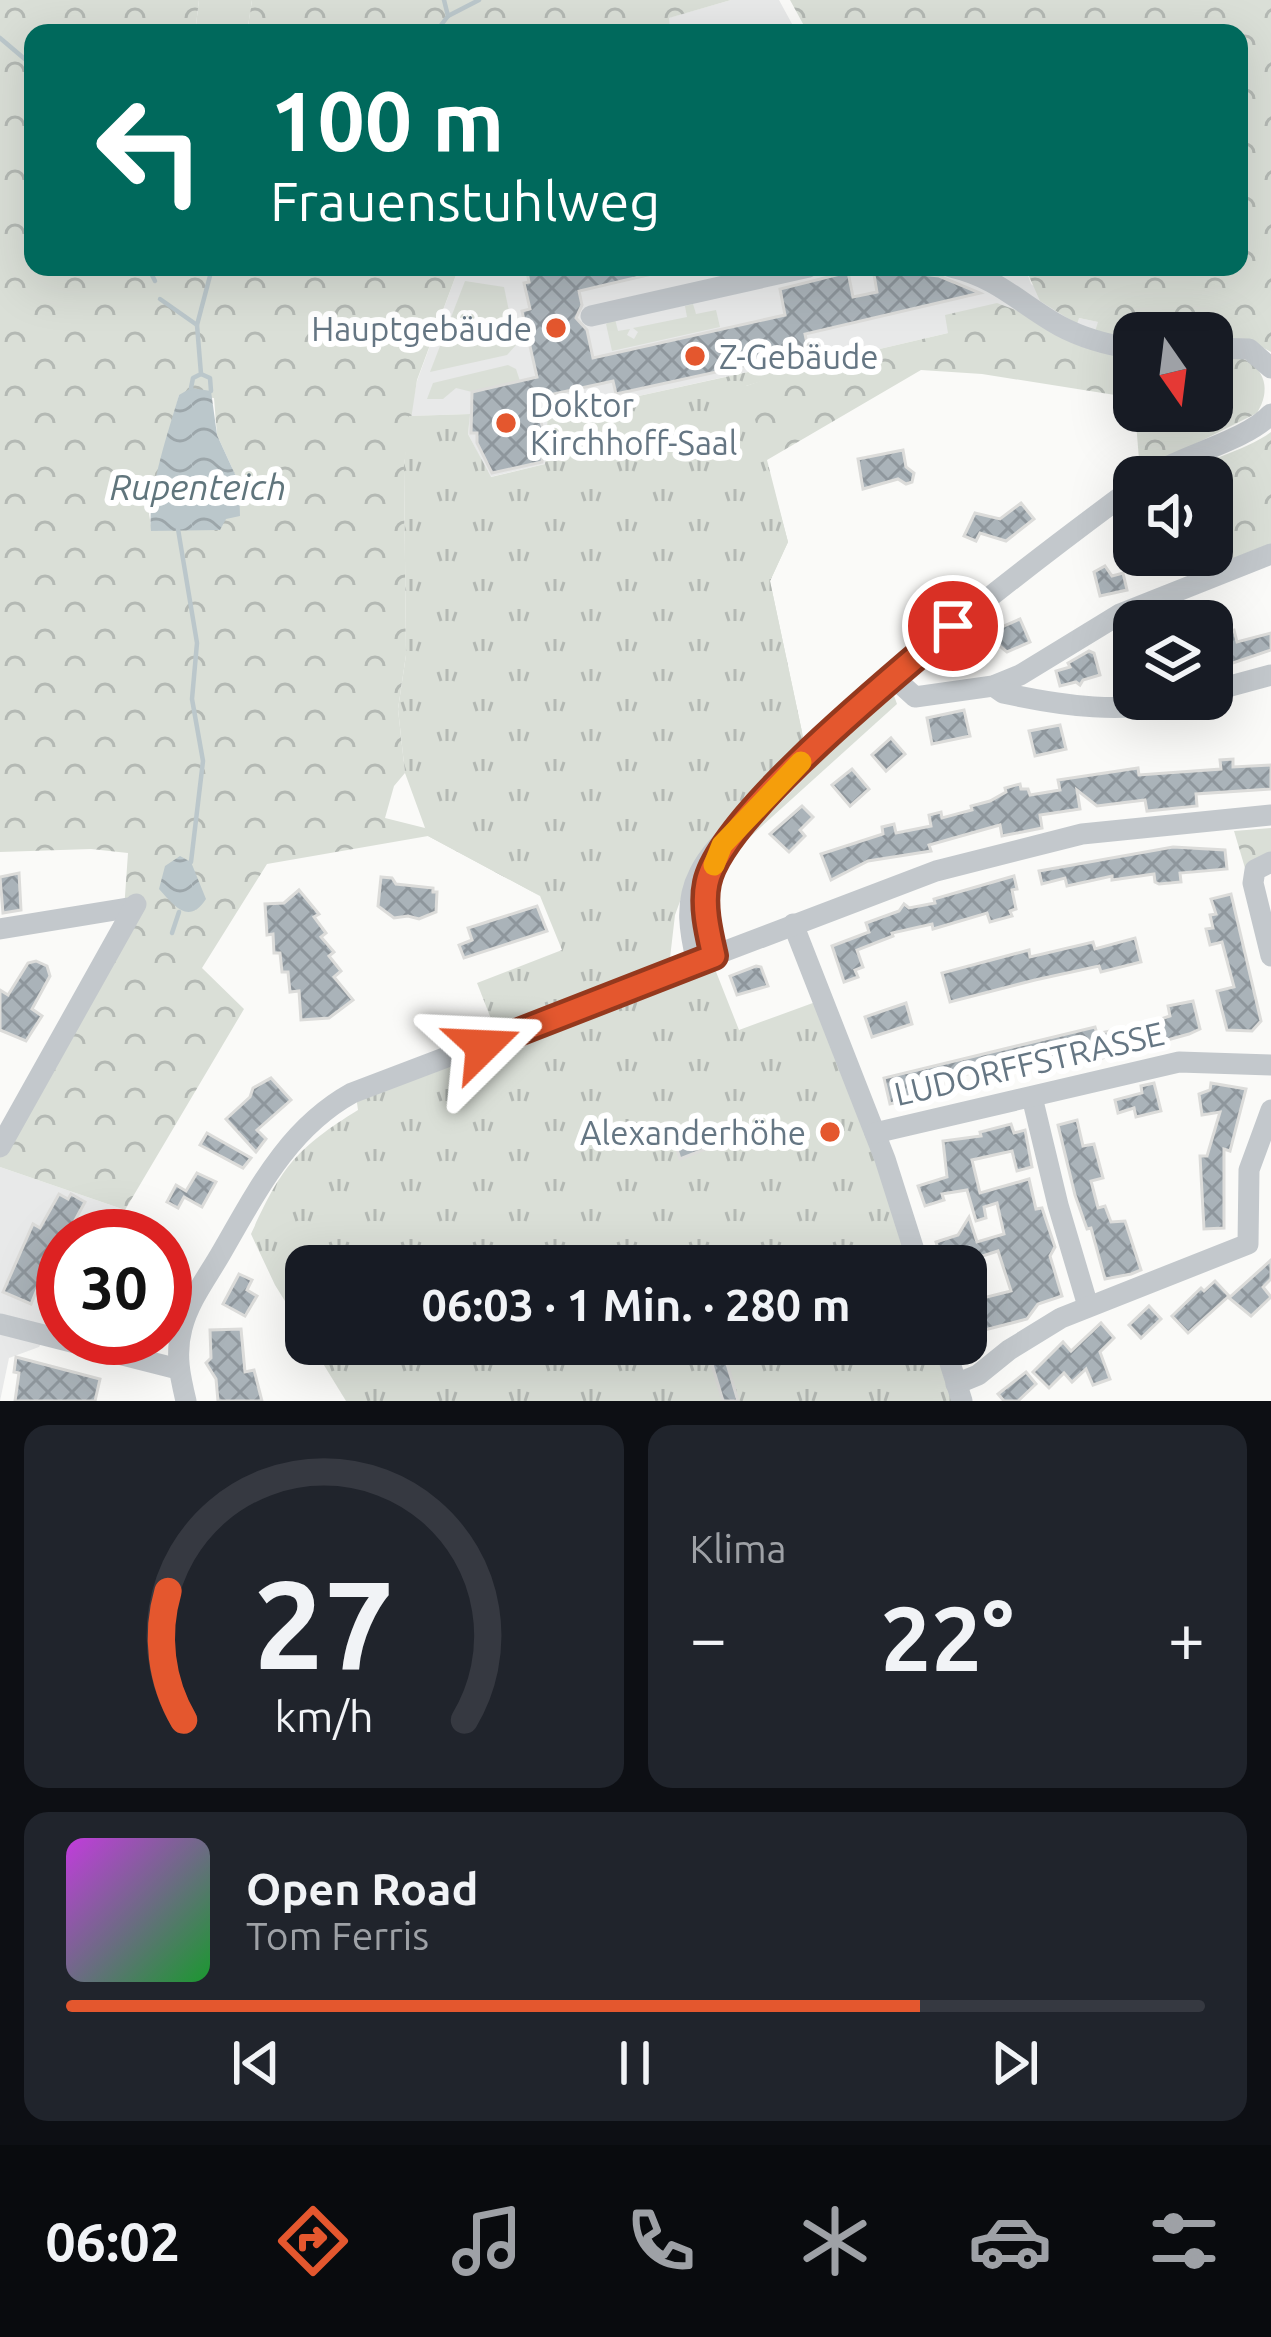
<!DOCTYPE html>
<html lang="de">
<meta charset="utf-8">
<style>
:root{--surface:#171b24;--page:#20242c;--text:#f1f3f6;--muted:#9ea1a6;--line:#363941;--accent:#e4572e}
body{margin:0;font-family:Ubuntu,sans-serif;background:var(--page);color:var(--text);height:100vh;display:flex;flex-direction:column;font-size:45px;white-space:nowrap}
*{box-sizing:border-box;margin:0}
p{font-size:39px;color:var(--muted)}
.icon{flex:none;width:66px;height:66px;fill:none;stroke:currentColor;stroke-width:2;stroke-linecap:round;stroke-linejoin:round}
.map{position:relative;height:1401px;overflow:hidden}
.details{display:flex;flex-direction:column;gap:24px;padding:24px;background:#0d0f14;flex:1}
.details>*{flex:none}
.top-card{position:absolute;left:24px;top:24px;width:1224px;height:252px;border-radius:24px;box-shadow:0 12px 48px #0002;background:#00695c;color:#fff;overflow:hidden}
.needle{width:78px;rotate:166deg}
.tools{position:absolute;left:1113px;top:312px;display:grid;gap:24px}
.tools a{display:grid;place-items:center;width:120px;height:120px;border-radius:24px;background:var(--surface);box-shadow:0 12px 48px #0002;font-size:60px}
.speed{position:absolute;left:36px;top:1209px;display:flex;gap:24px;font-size:60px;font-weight:700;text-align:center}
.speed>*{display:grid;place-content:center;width:156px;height:156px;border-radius:50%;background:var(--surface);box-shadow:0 12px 48px #0002;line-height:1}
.speed .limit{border:18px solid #d22;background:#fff;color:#111}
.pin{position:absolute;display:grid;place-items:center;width:102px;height:102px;color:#fff;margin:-51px;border:6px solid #fff;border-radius:50%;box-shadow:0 3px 12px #0007}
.me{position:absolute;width:132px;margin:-66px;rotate:69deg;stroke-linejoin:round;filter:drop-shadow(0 0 9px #0008)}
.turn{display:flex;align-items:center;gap:42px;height:252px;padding:0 48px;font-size:54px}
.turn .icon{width:156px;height:156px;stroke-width:2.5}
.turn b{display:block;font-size:84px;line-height:102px}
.big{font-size:90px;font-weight:700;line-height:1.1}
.details .card{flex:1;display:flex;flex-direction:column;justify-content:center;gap:18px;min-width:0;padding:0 42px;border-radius:24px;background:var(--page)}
.details .dial{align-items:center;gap:0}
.dial svg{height:312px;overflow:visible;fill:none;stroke:var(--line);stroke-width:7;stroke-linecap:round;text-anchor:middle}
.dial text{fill:var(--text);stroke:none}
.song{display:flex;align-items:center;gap:36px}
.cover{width:144px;height:144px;border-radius:18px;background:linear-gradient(135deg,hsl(290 70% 55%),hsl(130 70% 35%))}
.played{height:12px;border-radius:6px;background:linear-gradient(90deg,var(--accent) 75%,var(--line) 75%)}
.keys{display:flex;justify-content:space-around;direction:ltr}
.heat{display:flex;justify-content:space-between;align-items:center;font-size:66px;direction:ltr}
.details .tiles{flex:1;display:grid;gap:24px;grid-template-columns:1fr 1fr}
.card:last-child{grid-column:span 2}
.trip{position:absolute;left:285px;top:1245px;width:702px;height:120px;border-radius:24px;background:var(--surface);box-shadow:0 12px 48px #0002;font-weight:700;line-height:120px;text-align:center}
.dock{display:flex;height:192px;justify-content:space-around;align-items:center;background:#090b0e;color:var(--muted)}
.dock .icon{width:84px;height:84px}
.dock .current{color:var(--accent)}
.dock b{font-size:54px;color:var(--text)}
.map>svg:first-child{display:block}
</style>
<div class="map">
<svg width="1271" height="1401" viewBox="0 0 1271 1401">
<defs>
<pattern id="forest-crowns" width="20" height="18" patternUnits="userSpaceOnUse" patternTransform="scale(3)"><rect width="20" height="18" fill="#dadfd7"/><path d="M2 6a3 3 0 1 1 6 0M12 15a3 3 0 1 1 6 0" fill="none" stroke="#b4b9b4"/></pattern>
<pattern id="park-tufts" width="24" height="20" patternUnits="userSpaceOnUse" patternTransform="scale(3)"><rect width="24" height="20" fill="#dadfd7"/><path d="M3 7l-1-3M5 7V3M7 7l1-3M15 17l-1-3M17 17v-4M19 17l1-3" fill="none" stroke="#b4b9b4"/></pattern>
<pattern id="water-waves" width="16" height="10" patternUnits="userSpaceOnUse" patternTransform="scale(3)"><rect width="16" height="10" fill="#bbc7cb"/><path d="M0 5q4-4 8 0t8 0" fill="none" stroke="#9ca6aa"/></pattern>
<pattern id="building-cross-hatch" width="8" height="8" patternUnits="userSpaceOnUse" patternTransform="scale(3)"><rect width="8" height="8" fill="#aab3b9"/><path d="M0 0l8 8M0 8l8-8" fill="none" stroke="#8e969c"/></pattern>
</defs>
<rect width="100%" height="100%" fill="#fafaf8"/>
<!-- built -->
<g fill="#e8e9e9">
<path d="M731,0H779L797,33H652L670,28L668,18Z"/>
<path d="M459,267H1025L1031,284L1079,318L1099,322L1087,348L948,333L794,369L792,362L616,401L606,396L548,408L545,464L490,477L468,434L469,414L410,416L417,381Z"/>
<path d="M0,1167L125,1210L109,1236H63V1309L39,1347L9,1358L0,1401Z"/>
</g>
<!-- grass -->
<g fill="#dadfd7">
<path d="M199,0H252L247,33H195Z"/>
<path d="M465,281L504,287L516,345L507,355L430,372Z"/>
<path d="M693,304L696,314L716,310L720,327L612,351L606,324L615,319L618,331L630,329L627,335L634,339L638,332L633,328L687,317L685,306Z"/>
<path d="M508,365L516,369L520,381L472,392L456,388L443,399H427L433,383Z"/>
<path d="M893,693L897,704L721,863L887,694Z"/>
</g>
<!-- forest -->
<g fill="url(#forest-crowns)" fill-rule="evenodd">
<path d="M0,0H199L195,33H33V267H459L417,380L404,465L406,655L398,709L405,773L394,786L385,818L425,828L540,896L428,836L267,864L202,968L244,1009L125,1210L0,1167V1129L124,910L128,853L91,849L0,852ZM179,395L214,398L217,435L239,483L193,527L152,531L149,514Z"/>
<path d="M252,0H731L669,18L670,28L652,33L646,25L620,33H247Z"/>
<path d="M790,0H1271V352L1249,340L1212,337V333H1134V343L1095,331L1098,322L1079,318L1077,324L1040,301L1025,267H1239V33H808Z"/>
<path d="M997,303L1134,356V398L982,374L921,370L767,460L788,542L770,581L802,732L507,519L746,386L794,369L948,333L945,315Z"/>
<path d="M1241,358C1266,368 1271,391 1257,413L1147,468L1139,459L1135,411H1212V359Z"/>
<path d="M1271,432V549L1203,572L1195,555H1212V477H1167C1199,462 1244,452 1271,432Z"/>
<path d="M1271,828V854L1245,868L1234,831Z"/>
</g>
<!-- park -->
<g fill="url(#park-tufts)">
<path d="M793,362L794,371L746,386L788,542L770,581L805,746L691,871L675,915L670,958L495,1029L477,983L562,950L540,896L428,836L405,773L398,709L406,655L404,465L409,416L470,414L468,434L491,477L545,464L548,408L606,396L616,401Z"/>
<path d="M711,959L739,1030L821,1000L916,1266H306V1335L275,1285L251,1234C281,1168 295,1149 358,1110L356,1096Z"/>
<path d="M311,1344H941L958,1401H346Z"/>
</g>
<!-- water -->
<g fill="url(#water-waves)">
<path d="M191,388L211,391L217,435L239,483L240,516L226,519L220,530L151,531C147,493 168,433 179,395Z"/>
<path d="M180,856L191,862L206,899C189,925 175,907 159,889L165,866Z"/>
</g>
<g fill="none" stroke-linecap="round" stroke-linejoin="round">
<!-- stream -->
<g stroke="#bbc7cb" stroke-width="4.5">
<path d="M444,0L448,16"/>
<path d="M435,33L448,16L479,0"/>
<path d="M0,38L33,66"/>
<path d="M148,267L155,281"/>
<path d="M160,299L197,325"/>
<path d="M201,374L210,378L211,391"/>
<path d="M191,388L193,378L201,374L197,325L211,272L217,267"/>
<path d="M178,529L197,643L192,699L203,761L191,862"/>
<path d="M172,933L179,912"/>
</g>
</g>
<!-- building -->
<g fill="url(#building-cross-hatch)" stroke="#dcdcda" stroke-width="3" fill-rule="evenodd">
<path d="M526,267H573L574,272L597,267H659L660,272L579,291L582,305L576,318L587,330L593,358L785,315L780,289L848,272L853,297L877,292L873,269L939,276L980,293L805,334L810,357L795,360L794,355L616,394L613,381L535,398L544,416L540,420L543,428L542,462L492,473L477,443V433H471L472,392L537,377L522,311L530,309L524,283L529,282Z"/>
<path d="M903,450L906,467L914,473L912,482L906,484L898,479L863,489L858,459Z"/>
<path d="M1021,503L1034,519L1006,541L980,533L976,541L964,536L975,513L1000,519Z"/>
<path d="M1105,566L1112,576L1123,573L1127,590L1100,596L1094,572Z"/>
<path d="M1020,619L1030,642L1007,652L996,643L997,629Z"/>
<path d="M1234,630L1237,642L1271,633V650L1227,665L1217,664L1213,649L1222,646L1218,634Z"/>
<path d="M1089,651L1094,653L1100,675L1083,680L1080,685L1076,682L1060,686L1056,671L1070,667L1068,663Z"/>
<path d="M964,710L970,736L932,744L927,718Z"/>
<path d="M1060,725L1066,749L1035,756L1029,731Z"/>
<path d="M891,738L905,754L886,771L872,755Z"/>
<path d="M1233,759V767L1271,765V789L1196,794L1197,806L1147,811L1145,800L1097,806L1077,790L1080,809L1040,815L1042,828L1002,836L1000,825L929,845L931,851L868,861L831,880L821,854L883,834L882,827L894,824L896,833L931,826L929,815L941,812L942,818L972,810L971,806L990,801L1006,792L1005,788L1020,784L1021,789H1028L1030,795L1060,790L1058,780L1138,768L1139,775L1221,769L1220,760Z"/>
<path d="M852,769L869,789L850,806L832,785Z"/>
<path d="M802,806L813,817L800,830L805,836L789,852L770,834Z"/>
<path d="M1173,847L1225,850L1227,869L1180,873L1181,882L1159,884L1155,882L1154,874L1112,880V876L1067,886L1065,878L1042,884L1039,871Z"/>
<path d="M19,873L21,910L3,913L0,877Z"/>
<path d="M1014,876L1017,889L1012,890L1016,909L1010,911L1012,916L990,922L987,913L933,929L932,924L892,933L893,936L857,950L863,967L855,970L858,977L844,982L832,946L869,932L866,923L899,911L904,904L909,908L935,903L934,899Z"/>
<path d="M381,877L392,878L396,884L433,888V892H437L436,912L419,919L408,916L394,918L378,906Z"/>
<path d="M299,890L319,914L314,917L326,933L321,937L334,952L329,956L341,971L334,977L353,1000L329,1018L301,1020L299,991L290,992L288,972H282L280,953H274L273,934L267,935L265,904L284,903Z"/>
<path d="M1231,894L1261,1021L1252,1031L1227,1030L1217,991L1234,987L1222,942L1210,945L1206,929L1213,928L1210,915L1216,914L1211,899Z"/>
<path d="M537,906L547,931L464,958L459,945L472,940L468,928Z"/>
<path d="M1135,938L1141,962L1101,972L1099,966L1035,980L950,1002L942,973L1029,950L1030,957L1093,942L1095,949Z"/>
<path d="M36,961L47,966L50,976L32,1009L42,1016L26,1041L0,1030V990L8,995L28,963Z"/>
<path d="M756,966L761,967L768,986L737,995L730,976Z"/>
<path d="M1193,1001L1200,1029L1189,1034L1102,1058L1101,1051L973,1082L971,1073L942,1080L945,1091L890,1104L884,1078L1095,1027L1097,1034L1158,1020L1170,1016L1168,1006Z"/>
<path d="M906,1003L912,1024L872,1037L865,1017Z"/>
<path d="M271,1078L291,1100L257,1130L266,1139L256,1152L226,1119L250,1097L253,1088Z"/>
<path d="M1154,1083L1161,1111L1136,1117L1134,1108L1118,1113L1115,1100L1142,1093L1141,1086Z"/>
<path d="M1211,1083L1246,1089L1230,1151L1224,1149V1228L1204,1229L1200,1156H1207L1220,1112L1202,1115L1199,1094L1210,1090Z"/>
<path d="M1077,1120L1083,1146L1094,1144L1103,1178L1091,1181L1098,1208L1105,1206L1111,1222L1125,1221L1141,1270L1131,1274L1105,1279L1091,1228L1087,1229L1075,1195L1058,1125Z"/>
<path d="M1011,1124L1014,1133L1025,1130L1032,1167L1017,1171L1012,1151L972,1160L980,1193L1029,1179L1036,1209L1042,1208L1055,1247L1050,1256L1062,1296L1038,1304L1027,1319L973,1333L966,1307V1255L942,1262L936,1242L958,1235L969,1217L977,1242L1004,1234L997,1203L984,1207L986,1218L976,1221L967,1190L942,1194L944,1200L925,1206L918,1186L947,1177L943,1141L981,1136L980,1132ZM998,1251L1011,1291L983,1298L973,1259Z"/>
<path d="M207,1133L251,1158L243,1168L200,1145Z"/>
<path d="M709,1133L713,1146L680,1159L675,1143Z"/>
<path d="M197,1173L216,1182L202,1207L184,1197L178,1208L167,1202L176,1185L186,1191Z"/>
<path d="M59,1194L68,1199L71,1194L85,1202L63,1242L58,1239L31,1304L3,1292L33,1224L40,1228Z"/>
<path d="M1271,1260V1279L1263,1287L1271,1297L1251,1316L1229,1298Z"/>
<path d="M239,1274L252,1280L247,1290L257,1296L245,1316L223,1304Z"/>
<path d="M1215,1281L1229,1296L1188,1333L1172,1316L1201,1288L1204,1291Z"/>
<path d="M1149,1306L1161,1319L1141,1338L1129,1325Z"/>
<path d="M1101,1323L1114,1338L1100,1352L1110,1379L1093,1385L1086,1369L1072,1382L1064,1373L1049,1388L1033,1372L1063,1342L1071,1351Z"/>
<path d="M241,1329L245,1372L254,1370L262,1401H218L216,1379L206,1363L211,1358L210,1330Z"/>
<path d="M722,1347L738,1401H723L708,1351Z"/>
<path d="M16,1357L100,1379L95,1401H15L19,1373L14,1372Z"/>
<path d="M1026,1372L1036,1384L1018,1401H1004L998,1394Z"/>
</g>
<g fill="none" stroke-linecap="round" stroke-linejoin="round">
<!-- minor -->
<g stroke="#c3c8cc" stroke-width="21">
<path d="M951,267C999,278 1020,304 1060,326C1084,339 1108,345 1134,349"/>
<path d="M591,316L809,267"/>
<path d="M1212,348L1249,349L1271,368"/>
<path d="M1148,477C1182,455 1246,441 1271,414"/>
<path d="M893,677L915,697L993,686L1020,675L1120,614L1271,554"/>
<path d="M993,686L1003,693C1063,706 1124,715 1184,699"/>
<path d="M1212,691L1271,675"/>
<path d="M1271,862L1255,870L1253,883L1271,956"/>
<path d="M711,873C701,899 709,930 714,956"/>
<path d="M793,924L885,1159L919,1266"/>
<path d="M0,929L134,907"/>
<path d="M697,963C690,934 684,903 699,874C712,846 744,822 765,799C877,682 1004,583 1134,487"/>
<path d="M1032,1097L1058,1205L1088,1306"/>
<path d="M875,1133L1179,1062L1271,1065"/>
<path d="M0,1147L136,904"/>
<path d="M0,1324L178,1369"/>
<path d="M944,1344L962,1401"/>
<path d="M956,1384L978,1375L1009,1350L1061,1318L1248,1244L1249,1170L1271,1110"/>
<path d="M186,1401C180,1376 175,1354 182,1328C189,1301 206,1279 220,1255C256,1193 287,1129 352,1093L936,871L1082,834L1271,815"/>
</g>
</g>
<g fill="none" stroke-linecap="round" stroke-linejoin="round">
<defs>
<path id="route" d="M483,1046L714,956C709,934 702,906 707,883C720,817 897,674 953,626"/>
</defs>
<!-- route casing -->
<use href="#route" stroke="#94391e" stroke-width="30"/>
<!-- route -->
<use href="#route" stroke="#e4572e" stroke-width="21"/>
<!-- slow -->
<path stroke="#f59e0b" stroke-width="21" d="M714,865L722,845L801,762"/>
</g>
<!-- markers -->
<g fill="#e4572e" stroke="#fff" stroke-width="4.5">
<circle cx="556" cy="328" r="12"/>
<circle cx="695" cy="356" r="12"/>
<circle cx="506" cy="423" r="12"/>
<circle cx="830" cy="1132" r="12"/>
</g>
<g text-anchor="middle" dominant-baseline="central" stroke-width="12" stroke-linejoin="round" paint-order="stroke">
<!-- poi labels -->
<g font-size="33" fill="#657683" stroke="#fff" text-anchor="end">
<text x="532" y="328">Hauptgebäude</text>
<text x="719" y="356" text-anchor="start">Z-Gebäude</text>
<text x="530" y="404" text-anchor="start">Doktor<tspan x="530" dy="38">Kirchhoff-Saal</tspan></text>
<text x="806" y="1132">Alexanderhöhe</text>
</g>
<!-- street labels -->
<g font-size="33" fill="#657683" stroke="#fff">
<text transform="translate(1029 1063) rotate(-13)">LUDORFFSTRASSE</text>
</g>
<!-- water labels -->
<g font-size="36" font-style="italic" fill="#60757c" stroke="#fff">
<text x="198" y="486">Rupenteich</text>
</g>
</g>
</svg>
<div class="tools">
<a><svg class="needle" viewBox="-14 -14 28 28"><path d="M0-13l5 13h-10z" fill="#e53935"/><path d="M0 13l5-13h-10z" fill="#9ea1a6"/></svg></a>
<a><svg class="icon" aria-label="sound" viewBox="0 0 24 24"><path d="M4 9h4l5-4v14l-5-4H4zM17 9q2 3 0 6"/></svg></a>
<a><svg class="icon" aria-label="layers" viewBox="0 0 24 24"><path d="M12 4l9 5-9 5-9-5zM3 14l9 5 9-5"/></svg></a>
</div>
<div class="speed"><div class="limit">30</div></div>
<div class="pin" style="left:953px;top:626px;background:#d93025"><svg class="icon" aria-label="arrive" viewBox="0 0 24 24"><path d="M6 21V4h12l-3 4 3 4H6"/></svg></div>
<svg class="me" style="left:483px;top:1046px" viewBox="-20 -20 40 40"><path d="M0-17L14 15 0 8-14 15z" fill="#e4572e" stroke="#fff" stroke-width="4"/></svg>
<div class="trip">06:03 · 1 Min. · 280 m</div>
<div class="top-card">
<div class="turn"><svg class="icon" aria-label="left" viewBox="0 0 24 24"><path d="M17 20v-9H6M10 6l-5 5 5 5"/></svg><div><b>100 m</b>Frauenstuhlweg</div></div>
</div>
</div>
<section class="details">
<div class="tiles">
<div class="card dial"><svg viewBox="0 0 100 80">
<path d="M14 69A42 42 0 1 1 86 69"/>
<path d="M14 69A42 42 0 0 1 10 36" stroke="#e4572e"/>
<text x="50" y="56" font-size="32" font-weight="700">27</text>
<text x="50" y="72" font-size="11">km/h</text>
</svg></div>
<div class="card"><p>Klima</p>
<div class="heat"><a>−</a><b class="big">22°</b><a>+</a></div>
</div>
<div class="card">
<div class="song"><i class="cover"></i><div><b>Open Road</b><p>Tom Ferris</p></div></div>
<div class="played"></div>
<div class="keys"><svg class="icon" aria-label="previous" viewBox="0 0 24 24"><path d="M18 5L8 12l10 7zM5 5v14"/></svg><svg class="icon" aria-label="pause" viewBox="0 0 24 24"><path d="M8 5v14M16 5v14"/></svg><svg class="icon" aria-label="next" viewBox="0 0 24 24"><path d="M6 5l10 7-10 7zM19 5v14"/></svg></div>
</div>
</div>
</section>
<nav class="dock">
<b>06:02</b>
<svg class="icon current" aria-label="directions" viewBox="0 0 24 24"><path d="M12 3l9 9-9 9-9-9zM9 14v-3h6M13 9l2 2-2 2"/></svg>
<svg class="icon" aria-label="music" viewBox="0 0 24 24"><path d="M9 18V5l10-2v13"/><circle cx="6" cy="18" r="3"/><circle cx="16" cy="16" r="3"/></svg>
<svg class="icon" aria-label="phone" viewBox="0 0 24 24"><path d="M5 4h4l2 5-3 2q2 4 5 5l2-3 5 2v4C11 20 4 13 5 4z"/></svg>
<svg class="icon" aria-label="climate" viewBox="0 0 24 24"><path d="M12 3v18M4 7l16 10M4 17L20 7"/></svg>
<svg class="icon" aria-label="car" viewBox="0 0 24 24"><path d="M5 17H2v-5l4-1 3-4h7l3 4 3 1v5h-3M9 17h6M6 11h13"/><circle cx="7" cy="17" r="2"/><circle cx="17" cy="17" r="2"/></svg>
<svg class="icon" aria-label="filters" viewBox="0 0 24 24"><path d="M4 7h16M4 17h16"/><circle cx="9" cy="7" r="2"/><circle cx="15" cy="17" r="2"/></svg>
</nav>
